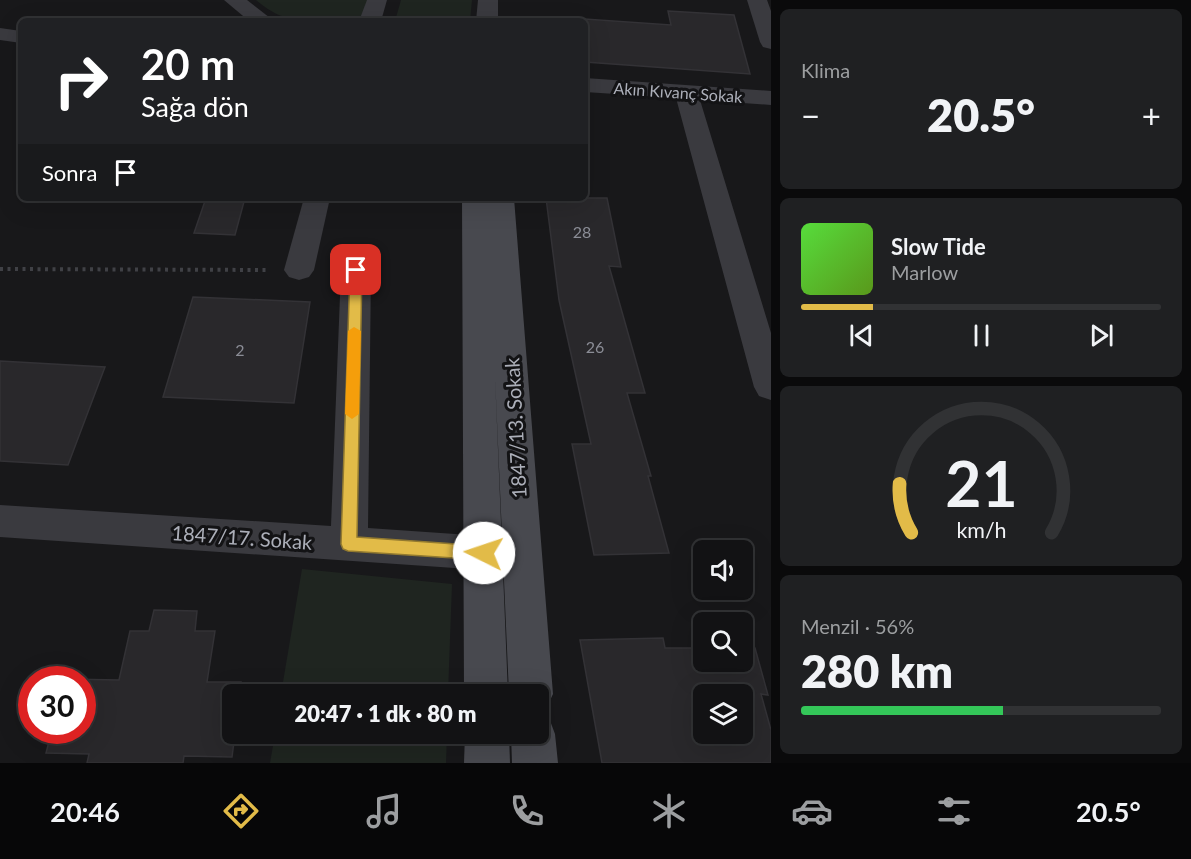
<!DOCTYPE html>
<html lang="tr">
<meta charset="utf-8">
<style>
:root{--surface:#121214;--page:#1f2022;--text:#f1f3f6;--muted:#9c9ea0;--line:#313234;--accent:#e2bb48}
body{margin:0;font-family:Lato,sans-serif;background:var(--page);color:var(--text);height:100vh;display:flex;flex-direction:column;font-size:22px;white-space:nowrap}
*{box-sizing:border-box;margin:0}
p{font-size:20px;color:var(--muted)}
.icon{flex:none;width:33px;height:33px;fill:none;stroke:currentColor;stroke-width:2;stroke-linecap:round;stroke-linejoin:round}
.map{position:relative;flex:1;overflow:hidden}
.sheet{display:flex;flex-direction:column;gap:9px;padding:9px;background:#0a0a0b;width:420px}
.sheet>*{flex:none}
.banner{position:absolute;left:18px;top:18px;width:570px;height:183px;border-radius:9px;box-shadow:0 6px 24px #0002,0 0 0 2px var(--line);background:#202124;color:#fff;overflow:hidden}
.tools{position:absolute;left:693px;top:540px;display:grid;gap:12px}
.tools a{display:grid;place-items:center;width:60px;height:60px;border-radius:9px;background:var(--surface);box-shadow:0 6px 24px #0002,0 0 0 2px var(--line);font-size:30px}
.speed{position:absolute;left:18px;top:666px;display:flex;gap:12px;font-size:30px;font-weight:700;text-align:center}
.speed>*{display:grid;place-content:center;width:78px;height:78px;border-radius:50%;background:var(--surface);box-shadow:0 6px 24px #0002,0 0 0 2px var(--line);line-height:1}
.speed .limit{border:9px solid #d22;background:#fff;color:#111}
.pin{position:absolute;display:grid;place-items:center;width:51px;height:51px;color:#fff;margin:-26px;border-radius:12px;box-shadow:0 3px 9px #0006}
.me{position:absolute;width:66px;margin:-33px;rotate:274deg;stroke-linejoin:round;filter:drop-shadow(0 0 4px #0008)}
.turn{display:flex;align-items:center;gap:21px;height:126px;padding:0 24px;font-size:27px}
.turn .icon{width:78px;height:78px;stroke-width:2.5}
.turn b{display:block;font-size:42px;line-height:51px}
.then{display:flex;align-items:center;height:57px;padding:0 24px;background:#0003;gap:12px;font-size:22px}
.big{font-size:45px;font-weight:800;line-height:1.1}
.sheet .widget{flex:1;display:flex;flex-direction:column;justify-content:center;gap:9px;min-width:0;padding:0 21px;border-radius:9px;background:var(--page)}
.sheet .dial{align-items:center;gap:0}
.dial svg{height:156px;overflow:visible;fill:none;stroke:var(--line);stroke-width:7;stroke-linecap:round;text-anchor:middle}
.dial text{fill:var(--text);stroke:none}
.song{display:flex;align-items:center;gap:18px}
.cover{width:72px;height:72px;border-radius:9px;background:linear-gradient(135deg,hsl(110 70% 55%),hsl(90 70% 35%))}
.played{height:6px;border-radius:3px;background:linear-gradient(90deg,var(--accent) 20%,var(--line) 20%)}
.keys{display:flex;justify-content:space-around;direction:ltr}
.heat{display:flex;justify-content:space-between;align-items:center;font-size:33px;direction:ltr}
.charge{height:9px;border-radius:4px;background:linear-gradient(90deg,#34c759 56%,var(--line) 0)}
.trip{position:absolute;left:222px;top:684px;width:327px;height:60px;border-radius:9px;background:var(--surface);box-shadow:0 6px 24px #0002,0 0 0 2px var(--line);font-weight:800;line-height:60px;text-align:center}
.tab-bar{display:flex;height:96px;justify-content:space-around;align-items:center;background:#070708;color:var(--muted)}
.tab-bar .icon{width:42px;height:42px}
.tab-bar .on{color:var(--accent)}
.tab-bar b{font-size:27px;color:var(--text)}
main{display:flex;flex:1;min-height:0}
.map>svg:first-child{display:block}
</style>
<main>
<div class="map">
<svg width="771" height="763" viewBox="0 0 771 763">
<rect width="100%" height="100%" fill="#18181a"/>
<!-- green -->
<g fill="#1f2520">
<path d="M256,0H368L360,21C319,21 289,29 256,0Z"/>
<path d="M401,0H472L470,21H395Z"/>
<path d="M302,569L452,584L448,694H281Z"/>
<path d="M275,734H447L446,763H270Z"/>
</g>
<!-- building -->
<g fill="#29282b" stroke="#333236" stroke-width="1.5" fill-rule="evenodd">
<path d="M668,11L734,15L750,74L585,62V19L671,25Z"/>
<path d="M206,198H245L235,235L194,233Z"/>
<path d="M546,198H607L621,267L609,266L645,393H627L651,476H648L669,553L594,555L572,444H591L559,300Z"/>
<path d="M193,297L310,302L294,403L163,397Z"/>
<path d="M0,361L105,367L68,465L0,461Z"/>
<path d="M154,610L197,611L195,631H215L207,682H241L239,694H232V734H235L232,757L184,756L183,763H87L89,754L46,753L52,730H82V680L65,679L119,680L130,631H149Z"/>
<path d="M663,638L665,648H704V662H742V648H755L768,695L761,694L771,730V763H602L580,640ZM704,694H742V734H704Z"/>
</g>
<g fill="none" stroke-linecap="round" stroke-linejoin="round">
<!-- path -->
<path stroke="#404146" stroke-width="4" stroke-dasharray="3 4.5" stroke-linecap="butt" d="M0,269L266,270"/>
<!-- minor -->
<g fill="#3a3a3f" fill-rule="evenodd">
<path d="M224,0H247L274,21H249Z"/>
<path d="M367,0H387L381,21H359Z"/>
<path d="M478,0H498V21H476Z"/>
<path d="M747,0H767L771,11V49L763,47L760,42Z"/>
<path d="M0,28L21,31V43L0,40Z"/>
<path d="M585,78L771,91V105L700,100L771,333V400L759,396L754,387L676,98L585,92Z"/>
<path d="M304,198H330L314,270L309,277L299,280L289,277L284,270Z"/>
<path d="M356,260L366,263L371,270L368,528L484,536L498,541L503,553L498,565L484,570L0,537V505L331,526L341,270L346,263Z"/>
</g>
<!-- secondary -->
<g fill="#48494f" fill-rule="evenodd">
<path d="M462,198H514L553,694L546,709L538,712V694H509L495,376L508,694H464Z"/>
<path d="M538,714L549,718L555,734L558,763H512L511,734H538Z"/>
<path d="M465,734H509L510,763H464Z"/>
</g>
</g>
<!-- route -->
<path fill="#e2bb48" stroke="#937a2f" stroke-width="1.5" d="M356,266L362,270L357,537L484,546L490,548L492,553L490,558L484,560L348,551L343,549L341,544L350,270Z"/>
<!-- slow -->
<path fill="#f59e0b" d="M354,327L361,331L359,414L352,419L345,414L348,331Z"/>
<g text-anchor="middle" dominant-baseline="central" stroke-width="6" stroke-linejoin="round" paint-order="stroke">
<!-- far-street labels -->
<g font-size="16" fill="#acafb9" stroke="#131315">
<text transform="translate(678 92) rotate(4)">Akın Kıvanç Sokak</text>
</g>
<!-- number labels -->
<g font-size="16" fill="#8b8d96">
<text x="582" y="231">28</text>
<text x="595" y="346">26</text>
<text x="240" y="349">2</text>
</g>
<!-- street labels -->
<g font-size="20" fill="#acafb9" stroke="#131315">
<text transform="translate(515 428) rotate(-93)">1847/13. Sokak</text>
<text transform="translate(242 537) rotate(4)">1847/17. Sokak</text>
</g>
</g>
</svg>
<div class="tools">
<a><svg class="icon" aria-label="sound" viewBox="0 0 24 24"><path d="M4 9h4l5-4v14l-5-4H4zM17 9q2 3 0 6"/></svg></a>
<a><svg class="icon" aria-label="search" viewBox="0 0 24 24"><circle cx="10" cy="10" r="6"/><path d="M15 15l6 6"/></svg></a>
<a><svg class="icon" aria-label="layers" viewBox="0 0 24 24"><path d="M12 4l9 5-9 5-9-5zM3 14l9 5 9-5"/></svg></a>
</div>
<div class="speed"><div class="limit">30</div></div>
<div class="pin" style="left:356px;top:270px;background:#d93025"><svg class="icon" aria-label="arrive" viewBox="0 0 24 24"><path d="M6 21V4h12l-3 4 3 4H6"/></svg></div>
<svg class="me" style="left:484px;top:553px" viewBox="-20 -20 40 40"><circle r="19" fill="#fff"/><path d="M0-13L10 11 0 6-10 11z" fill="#e2bb48"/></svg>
<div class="trip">20:47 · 1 dk · 80 m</div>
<div class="banner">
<div class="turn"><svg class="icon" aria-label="right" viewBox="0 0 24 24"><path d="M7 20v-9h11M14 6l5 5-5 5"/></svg><div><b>20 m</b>Sağa dön</div></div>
<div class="then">Sonra<svg class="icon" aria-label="arrive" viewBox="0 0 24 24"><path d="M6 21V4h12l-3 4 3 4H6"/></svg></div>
</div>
</div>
<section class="sheet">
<div class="widget"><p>Klima</p>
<div class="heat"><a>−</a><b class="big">20.5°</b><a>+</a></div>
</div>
<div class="widget">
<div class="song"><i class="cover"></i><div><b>Slow Tide</b><p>Marlow</p></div></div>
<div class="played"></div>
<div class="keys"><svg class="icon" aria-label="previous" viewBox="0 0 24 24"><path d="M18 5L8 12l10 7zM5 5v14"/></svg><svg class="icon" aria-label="pause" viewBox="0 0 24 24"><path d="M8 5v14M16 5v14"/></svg><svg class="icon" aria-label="next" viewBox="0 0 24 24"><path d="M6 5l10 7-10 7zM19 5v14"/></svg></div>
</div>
<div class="widget dial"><svg viewBox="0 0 100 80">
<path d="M14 69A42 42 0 1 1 86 69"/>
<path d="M14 69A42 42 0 0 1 8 44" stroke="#e2bb48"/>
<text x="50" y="56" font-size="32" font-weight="700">21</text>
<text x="50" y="72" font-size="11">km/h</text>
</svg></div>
<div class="widget"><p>Menzil · 56%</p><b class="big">280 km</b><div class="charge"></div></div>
</section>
</main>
<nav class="tab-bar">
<b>20:46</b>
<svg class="icon on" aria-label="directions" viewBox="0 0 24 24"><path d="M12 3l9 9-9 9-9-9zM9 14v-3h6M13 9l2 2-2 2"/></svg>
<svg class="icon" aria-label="music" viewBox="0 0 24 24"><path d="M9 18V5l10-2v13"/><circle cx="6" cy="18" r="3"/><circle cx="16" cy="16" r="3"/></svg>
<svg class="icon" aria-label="phone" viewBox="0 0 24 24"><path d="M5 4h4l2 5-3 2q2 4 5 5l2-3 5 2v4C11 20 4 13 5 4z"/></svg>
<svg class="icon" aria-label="climate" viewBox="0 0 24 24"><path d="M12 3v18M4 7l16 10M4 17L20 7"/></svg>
<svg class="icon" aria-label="car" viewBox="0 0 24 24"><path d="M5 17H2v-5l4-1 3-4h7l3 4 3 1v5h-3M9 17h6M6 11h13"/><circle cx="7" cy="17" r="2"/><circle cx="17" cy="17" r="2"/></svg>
<svg class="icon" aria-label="filters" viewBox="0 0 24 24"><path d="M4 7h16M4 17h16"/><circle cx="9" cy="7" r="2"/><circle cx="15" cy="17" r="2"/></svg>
<b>20.5°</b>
</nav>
